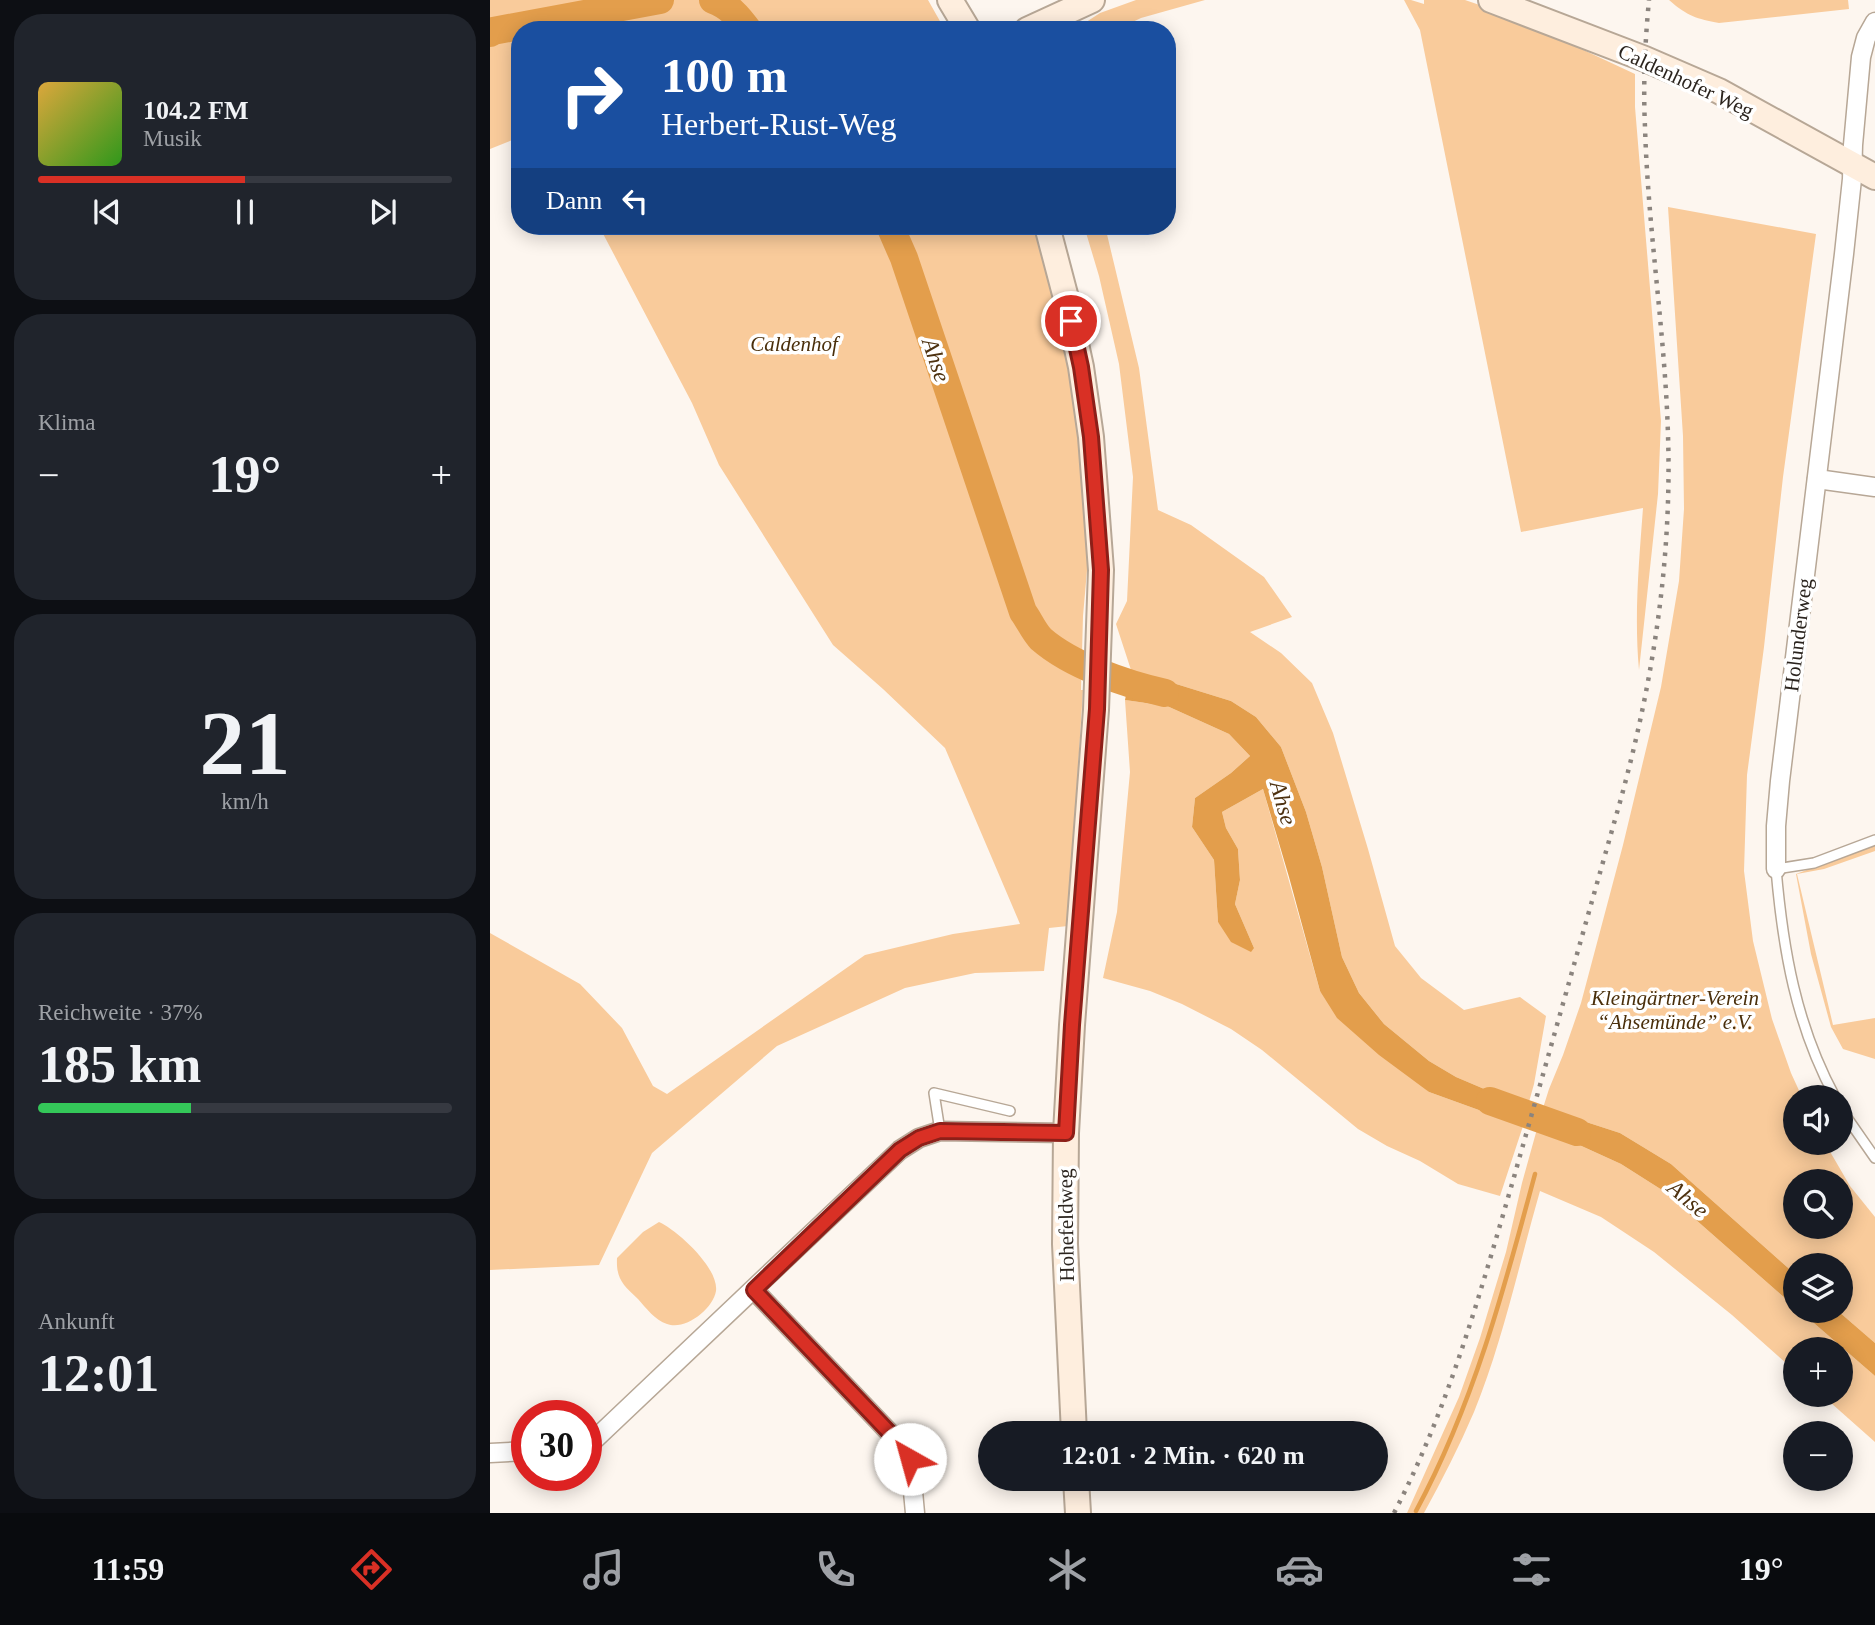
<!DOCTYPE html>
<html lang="de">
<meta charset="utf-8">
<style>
:root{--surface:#171b24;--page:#20242c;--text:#f1f3f6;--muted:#9ea1a6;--line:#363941;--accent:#d93025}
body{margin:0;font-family:"Times New Roman",serif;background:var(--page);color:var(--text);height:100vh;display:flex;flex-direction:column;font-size:26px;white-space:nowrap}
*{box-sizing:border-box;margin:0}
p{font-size:23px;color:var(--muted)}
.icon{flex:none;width:38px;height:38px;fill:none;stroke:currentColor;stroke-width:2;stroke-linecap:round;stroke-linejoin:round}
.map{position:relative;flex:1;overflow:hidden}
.drawer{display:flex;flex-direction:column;gap:14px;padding:14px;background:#0d0f14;width:490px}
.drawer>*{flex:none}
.top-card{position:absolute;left:21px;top:21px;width:665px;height:214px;border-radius:28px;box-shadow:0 4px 18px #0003;background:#1a4fa0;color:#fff;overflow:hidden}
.fabs{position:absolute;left:1293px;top:1085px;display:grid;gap:14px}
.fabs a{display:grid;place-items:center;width:70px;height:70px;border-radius:50%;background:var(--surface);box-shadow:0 4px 18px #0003;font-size:35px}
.speed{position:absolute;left:21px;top:1400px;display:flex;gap:14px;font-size:35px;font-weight:700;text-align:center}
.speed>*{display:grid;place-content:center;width:91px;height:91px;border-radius:50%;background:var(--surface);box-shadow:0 4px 18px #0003;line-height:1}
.speed .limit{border:10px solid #d22;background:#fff;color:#111}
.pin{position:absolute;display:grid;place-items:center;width:60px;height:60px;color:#fff;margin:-30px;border:4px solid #fff;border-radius:50%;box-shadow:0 2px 7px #0007}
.me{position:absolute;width:77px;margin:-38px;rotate:322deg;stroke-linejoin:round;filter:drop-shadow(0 0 5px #0008)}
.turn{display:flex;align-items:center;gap:24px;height:147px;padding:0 35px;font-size:32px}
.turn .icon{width:91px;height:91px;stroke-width:2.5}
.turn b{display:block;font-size:49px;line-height:60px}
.then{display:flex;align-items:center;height:66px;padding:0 35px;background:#0003;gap:14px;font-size:26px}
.big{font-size:52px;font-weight:600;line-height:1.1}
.drawer .card{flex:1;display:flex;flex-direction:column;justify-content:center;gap:10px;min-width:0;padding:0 24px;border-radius:28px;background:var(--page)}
.drawer .dial{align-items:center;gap:0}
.dial b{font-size:91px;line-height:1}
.song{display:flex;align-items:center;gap:21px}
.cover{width:84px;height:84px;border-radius:10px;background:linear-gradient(135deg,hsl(40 70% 55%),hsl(110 70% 35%))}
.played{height:7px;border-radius:4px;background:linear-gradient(90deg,var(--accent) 50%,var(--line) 50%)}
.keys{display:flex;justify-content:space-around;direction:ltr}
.heat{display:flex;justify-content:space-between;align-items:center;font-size:38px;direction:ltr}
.charge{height:10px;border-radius:5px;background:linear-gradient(90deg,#34c759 37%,var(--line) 0)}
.trip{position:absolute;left:488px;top:1421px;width:410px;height:70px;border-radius:35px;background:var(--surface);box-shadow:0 4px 18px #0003;font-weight:600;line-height:70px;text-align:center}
.tabs{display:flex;height:112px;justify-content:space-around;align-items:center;background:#090b0e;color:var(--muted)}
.tabs .icon{width:49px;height:49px}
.tabs .on{color:var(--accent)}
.tabs b{font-size:32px;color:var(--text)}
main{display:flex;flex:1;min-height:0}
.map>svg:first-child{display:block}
</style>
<main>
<section class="drawer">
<div class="card">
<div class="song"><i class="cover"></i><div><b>104.2 FM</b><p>Musik</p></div></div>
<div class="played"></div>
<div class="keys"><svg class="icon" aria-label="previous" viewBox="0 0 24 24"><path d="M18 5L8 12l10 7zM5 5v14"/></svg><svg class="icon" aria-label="pause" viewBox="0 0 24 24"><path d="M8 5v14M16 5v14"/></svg><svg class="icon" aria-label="next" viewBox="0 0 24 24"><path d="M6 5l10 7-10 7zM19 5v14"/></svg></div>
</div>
<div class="card"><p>Klima</p>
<div class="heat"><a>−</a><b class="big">19°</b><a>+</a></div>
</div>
<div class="card dial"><b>21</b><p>km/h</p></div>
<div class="card"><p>Reichweite · 37%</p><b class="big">185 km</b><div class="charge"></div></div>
<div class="card"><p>Ankunft</p><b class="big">12:01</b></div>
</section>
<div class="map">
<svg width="1385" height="1513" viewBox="0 0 1385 1513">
<rect width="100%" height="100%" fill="#fdf6ef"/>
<!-- green -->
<g fill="#f9cb9b" fill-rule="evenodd">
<path d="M0,0H438L455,30H30V137L0,149Z"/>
<path d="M646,0H715L651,18L626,30H584L610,13Z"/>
<path d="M914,0H921L934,4V0H975L1016,14L1145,74V107L1171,421L1168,494L1149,670C1144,616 1149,562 1153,508L1031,532L930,30Z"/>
<path d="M1179,0H1358L1359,9L1229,23C1207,19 1197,16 1179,0Z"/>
<path d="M1178,207L1326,234L1293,477L1274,647L1257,775L1254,871L1263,941L1282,1019L1301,1073L1312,1097H1306V1143H1335L1360,1186L1385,1217V1343L1348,1311H1351V1265H1306L1305,1274L1181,1164L1130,1133L1053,1108L1059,1089L1073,1055L1091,1003L1133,845L1171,687L1189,581L1194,509L1193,436ZM1306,1181H1351V1227H1306Z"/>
<path d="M109,226H549L593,411L600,536L593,616L591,690H593L578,926L559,928L554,971L485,973L415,988L287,1046L162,1153L109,1265L0,1270V933L90,984L132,1028L163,1086L177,1094L375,955L463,934L530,924L455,748L393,689L343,645L229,465L202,403Z"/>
<path d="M594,226H615L649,368L668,510L701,525L774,577L802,617L760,632L791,653L822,683L843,733L878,849L905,946L931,978L974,1010L1030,997L1056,1016L1044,1084L1039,1102L999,1091L966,1077L939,1061L894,1024L869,993L852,957L832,867L816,812L791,747L766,717L741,701L641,670L626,624L637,601L643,477L629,364L609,276Z"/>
<path d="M635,700L677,706L739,734L760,756L741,773L705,798L702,827L724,860L728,922L764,948L745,904L750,880L748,849L736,828L732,812L773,789L830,991L939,1092L1033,1126L1010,1196L968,1184L930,1161L897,1146L868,1129L772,1050L741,1029L692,1004L660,991L613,978L627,912L640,772Z"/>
<path d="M1385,844V851L1334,869L1307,874L1343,1025L1385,1018V1059L1353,1049L1341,1027L1321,954L1306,874Z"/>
<path d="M1047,1129L1063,1133L1131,1164L1172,1190L1305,1307L1306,1311H1310L1385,1376V1442L1332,1395H1351V1349H1306L1305,1371L1242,1315L1164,1252L1111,1217L1050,1191C1029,1264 1013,1341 984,1412C969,1447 952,1480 934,1513H917L969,1397L990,1338L1016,1252L1032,1183Z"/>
<path d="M169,1222C187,1230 229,1268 226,1291C223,1309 195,1331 177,1324C165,1320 156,1308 148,1299C133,1285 126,1279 127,1258L153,1232Z"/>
</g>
<!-- water -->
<g fill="#e39e4c">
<path d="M641,670L741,701L766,717L791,747L816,812L832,867L852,957L869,993L894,1024L939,1061L966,1077L999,1091L1039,1102L1033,1126L939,1092L889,1055L847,1018L830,991L799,877L773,789L732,812L736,828L748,849L750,880L745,904L764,948L761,952L741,942L728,922L724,860L702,827L705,798L741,773L760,756L739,734L677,706L635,700Z"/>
<path d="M1053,1108L1130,1133L1181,1164L1305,1274V1307L1172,1190L1131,1164L1063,1133L1047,1129Z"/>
<path d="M1310,1311H1348L1385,1343V1376Z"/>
</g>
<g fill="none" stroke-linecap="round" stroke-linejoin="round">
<!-- stream -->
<path stroke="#e39e4c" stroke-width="4.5" d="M926,1511C983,1405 1014,1290 1045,1174"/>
<!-- river -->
<g stroke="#e39e4c" stroke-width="28">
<path d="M223,0C239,6 248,16 258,30"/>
<path d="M0,33L3,31L170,0"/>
<path d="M400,226L414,258L533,612C539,620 544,632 551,639C582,666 636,684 675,693"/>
<path d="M1000,1101L1087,1132"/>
</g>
<defs>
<g id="lane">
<path d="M1345,1097C1306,1025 1293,950 1286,869L1324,863L1385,840"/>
<path d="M1351,1109L1385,1158"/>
<path d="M450,1131L444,1093L520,1111"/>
</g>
<g id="street">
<path d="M1327,479L1385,487"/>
<path d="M1286,869V826L1290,781L1354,254L1362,179L1363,145L1371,57L1376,38L1385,22"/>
<path d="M264,1290L416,1450L420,1459L425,1513"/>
<path d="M96,1443L103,1441L410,1150L429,1138L450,1131L576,1133"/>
<path d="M0,1453L37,1451"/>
</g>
<g id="secondary">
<path d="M460,0L478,30"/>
<path d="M1001,0L1155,59L1229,91L1385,177"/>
<path d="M537,30L602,0"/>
<path d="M557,226L576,298L591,367L601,437L611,570L606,710L582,1025L576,1133L575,1244L584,1433"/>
<path d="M586,1479L588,1513"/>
</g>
</defs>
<!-- lane casing -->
<use href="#lane" stroke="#b7a796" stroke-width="12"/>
<!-- street casing -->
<use href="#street" stroke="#b7a796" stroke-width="21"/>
<!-- secondary casing -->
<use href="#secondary" stroke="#b7a796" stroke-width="28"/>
<!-- lane -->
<use href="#lane" stroke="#fff" stroke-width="9"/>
<!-- street -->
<use href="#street" stroke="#fff" stroke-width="18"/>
<!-- secondary -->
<use href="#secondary" stroke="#feeede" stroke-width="24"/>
<!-- rail -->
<path stroke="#8b847e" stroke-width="4.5" stroke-dasharray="3.5 7" stroke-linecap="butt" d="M904,1513C958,1409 989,1297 1022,1184C1058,1057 1094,929 1130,802C1163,682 1182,560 1178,435C1175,332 1158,230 1155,127C1153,85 1155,42 1159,0"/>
</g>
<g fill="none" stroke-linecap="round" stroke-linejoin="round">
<defs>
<path id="route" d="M420,1459L416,1450L264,1290L410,1150L429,1138L450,1131L576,1133L582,1025L607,709L611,570L601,437L591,367L581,321"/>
</defs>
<!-- route casing -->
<use href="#route" stroke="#8d1f18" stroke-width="18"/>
<!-- route -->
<use href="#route" stroke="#d93025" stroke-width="12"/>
</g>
<g text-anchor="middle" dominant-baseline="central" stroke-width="7" stroke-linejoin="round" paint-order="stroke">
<!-- street labels -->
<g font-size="21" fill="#2b241e" stroke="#fff">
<text transform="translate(1196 81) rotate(25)">Caldenhofer Weg</text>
<text transform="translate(1308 635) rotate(-83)">Holunderweg</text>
<text transform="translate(576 1225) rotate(-91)">Hohefeldweg</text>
</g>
<!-- park labels -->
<g font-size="21" font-style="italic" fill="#4a2f0b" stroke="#fff">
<text x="304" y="344">Caldenhof</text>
<text x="1185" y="998">Kleingärtner-Verein<tspan x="1185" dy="24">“Ahsemünde” e.V.</tspan></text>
</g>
<!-- water labels -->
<g font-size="23" font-style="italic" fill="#4e3210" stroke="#fff">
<text transform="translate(446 360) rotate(71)">Ahse</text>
<text transform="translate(793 803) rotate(74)">Ahse</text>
<text transform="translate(1198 1199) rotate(40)">Ahse</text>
</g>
</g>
</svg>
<div class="fabs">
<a><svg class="icon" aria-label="sound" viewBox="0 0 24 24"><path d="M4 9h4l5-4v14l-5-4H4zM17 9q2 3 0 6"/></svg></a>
<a><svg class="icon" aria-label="search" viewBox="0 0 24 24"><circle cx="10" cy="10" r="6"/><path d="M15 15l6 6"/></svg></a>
<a><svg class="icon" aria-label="layers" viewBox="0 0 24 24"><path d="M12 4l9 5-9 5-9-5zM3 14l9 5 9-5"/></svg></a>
<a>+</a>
<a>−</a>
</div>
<div class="speed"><div class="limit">30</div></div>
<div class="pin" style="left:581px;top:321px;background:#d93025"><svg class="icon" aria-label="arrive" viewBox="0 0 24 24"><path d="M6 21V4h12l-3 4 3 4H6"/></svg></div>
<svg class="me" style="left:420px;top:1459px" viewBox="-20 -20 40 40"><circle r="19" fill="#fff"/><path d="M0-13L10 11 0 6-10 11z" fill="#d93025"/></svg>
<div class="trip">12:01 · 2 Min. · 620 m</div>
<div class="top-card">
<div class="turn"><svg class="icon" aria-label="right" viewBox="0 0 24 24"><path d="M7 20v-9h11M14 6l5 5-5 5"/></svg><div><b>100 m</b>Herbert-Rust-Weg</div></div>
<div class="then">Dann<svg class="icon" aria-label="left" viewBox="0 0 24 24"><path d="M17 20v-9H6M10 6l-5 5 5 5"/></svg></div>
</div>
</div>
</main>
<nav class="tabs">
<b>11:59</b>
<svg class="icon on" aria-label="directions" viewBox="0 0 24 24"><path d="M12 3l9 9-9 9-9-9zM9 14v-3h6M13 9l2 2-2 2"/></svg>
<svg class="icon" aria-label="music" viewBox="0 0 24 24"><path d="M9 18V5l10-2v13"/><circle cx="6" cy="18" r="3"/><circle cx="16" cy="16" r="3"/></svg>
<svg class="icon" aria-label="phone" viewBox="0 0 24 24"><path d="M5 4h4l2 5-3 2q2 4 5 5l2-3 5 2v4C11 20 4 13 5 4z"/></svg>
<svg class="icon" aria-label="climate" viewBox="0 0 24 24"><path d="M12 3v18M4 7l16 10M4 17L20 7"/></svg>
<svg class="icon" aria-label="car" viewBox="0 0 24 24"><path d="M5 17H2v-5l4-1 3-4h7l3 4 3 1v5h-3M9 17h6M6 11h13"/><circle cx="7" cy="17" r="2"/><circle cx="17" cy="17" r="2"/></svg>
<svg class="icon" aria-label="filters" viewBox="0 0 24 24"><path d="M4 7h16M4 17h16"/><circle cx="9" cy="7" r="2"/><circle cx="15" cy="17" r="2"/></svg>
<b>19°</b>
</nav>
